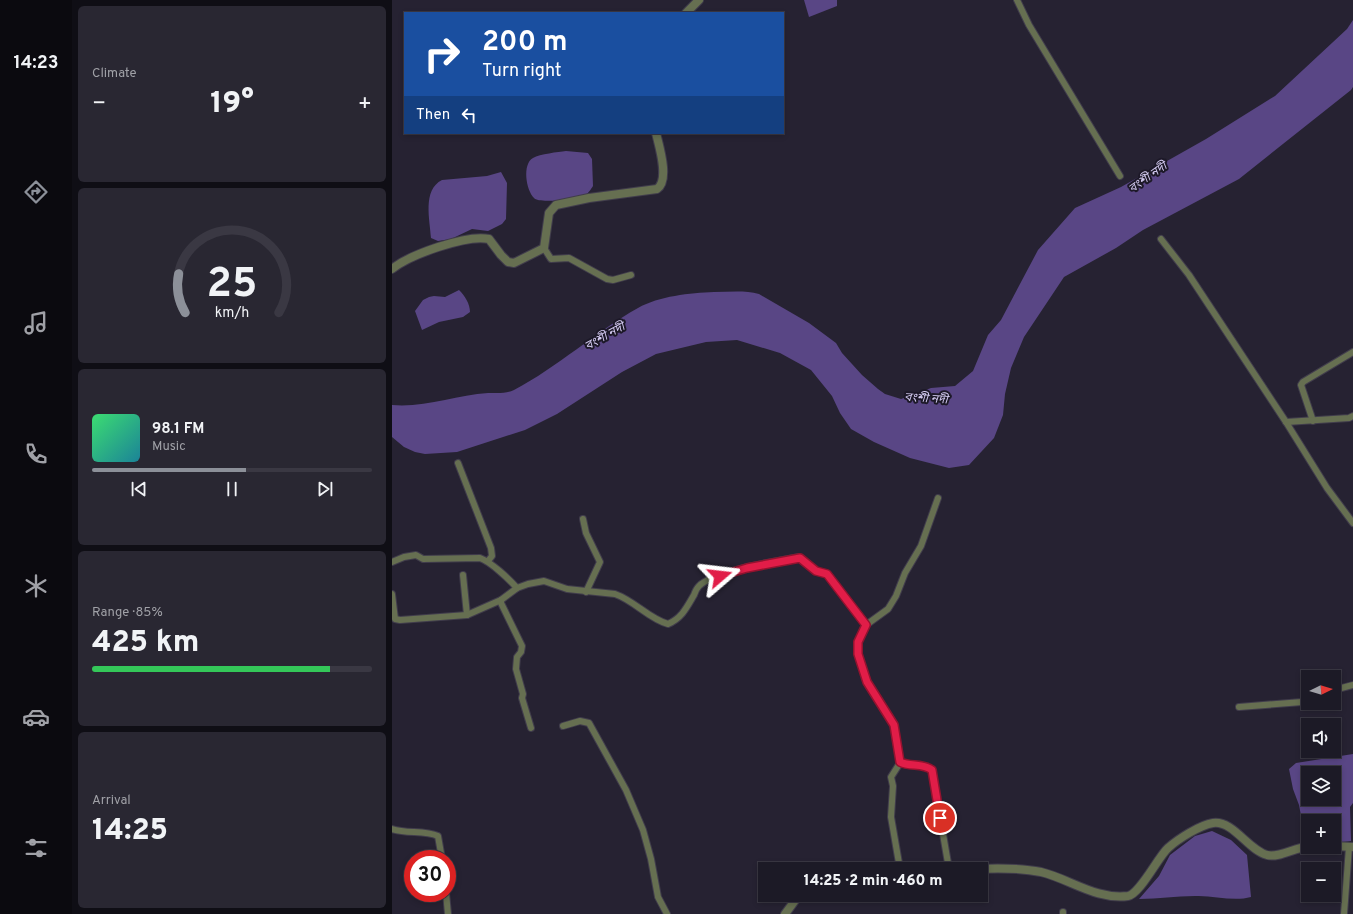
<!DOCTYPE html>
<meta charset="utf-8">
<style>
:root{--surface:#1c1a26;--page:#292732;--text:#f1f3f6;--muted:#a0a1a7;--line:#3a3843;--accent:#8c9099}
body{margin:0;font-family:Overpass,"Noto Sans Bengali",sans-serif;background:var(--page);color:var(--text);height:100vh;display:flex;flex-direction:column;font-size:15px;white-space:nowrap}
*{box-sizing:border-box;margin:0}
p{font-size:13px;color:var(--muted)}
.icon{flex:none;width:22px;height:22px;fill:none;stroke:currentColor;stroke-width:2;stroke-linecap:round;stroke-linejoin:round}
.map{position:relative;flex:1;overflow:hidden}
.sheet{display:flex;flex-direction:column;gap:6px;padding:6px;background:#0f0e15;width:320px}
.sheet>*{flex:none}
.hud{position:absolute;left:12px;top:12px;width:380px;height:122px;border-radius:0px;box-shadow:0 2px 6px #0003,0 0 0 1px var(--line);background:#1a4fa0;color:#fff;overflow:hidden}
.needle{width:26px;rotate:85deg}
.controls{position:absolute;left:909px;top:670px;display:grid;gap:8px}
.controls a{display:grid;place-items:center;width:40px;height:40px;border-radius:0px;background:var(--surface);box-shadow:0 2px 6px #0003,0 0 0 1px var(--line);font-size:20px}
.speed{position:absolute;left:12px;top:850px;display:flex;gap:8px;font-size:20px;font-weight:700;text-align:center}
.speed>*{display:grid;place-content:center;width:52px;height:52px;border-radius:50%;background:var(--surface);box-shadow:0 2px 6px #0003,0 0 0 1px var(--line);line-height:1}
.speed .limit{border:6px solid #d22;background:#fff;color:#111}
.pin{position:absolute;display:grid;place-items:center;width:34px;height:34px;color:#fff;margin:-17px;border:2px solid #fff;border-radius:50%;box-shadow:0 1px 4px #0007}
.me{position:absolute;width:44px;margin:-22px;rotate:73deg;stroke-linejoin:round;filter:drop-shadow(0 0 3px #0008)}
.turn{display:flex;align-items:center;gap:14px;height:84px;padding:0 12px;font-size:18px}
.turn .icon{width:52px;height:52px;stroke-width:2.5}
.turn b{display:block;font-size:28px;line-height:34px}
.then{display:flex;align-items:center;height:38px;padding:0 12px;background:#0003;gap:8px;font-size:15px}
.big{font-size:30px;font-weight:800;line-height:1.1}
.sheet .widget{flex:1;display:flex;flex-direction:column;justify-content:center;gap:6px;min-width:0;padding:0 14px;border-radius:6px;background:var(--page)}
.sheet .dial{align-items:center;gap:0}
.dial svg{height:104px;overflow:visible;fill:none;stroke:var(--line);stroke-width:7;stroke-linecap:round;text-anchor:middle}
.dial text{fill:var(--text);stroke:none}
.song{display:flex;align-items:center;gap:12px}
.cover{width:48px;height:48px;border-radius:6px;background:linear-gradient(135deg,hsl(140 70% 55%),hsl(190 70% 35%))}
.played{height:4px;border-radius:2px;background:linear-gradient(90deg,var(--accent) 55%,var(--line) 55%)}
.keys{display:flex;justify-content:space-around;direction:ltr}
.heat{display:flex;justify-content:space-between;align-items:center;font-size:22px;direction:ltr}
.charge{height:6px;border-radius:3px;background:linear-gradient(90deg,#34c759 85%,var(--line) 0)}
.trip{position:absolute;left:366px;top:862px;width:230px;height:40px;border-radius:0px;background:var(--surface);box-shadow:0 2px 6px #0003,0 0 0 1px var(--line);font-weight:800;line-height:40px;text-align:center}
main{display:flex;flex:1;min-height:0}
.menu{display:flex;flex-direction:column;width:72px;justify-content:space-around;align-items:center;background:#0b0a0f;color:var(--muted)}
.menu .icon{width:28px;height:28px}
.menu .on{color:var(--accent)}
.menu b{font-size:18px;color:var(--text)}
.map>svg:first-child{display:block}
</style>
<main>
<nav class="menu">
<b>14:23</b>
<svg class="icon on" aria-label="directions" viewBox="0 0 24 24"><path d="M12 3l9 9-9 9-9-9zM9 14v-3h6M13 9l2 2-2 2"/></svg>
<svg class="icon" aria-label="music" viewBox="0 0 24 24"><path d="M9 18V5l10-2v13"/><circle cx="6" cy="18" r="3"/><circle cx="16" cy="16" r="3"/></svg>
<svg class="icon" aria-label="phone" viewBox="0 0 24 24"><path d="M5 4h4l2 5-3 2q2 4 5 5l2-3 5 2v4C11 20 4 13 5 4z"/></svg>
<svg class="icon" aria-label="climate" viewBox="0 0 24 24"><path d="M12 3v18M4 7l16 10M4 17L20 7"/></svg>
<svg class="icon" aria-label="car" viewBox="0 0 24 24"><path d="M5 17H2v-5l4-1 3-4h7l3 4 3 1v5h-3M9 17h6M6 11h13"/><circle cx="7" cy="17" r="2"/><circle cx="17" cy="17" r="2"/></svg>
<svg class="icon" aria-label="filters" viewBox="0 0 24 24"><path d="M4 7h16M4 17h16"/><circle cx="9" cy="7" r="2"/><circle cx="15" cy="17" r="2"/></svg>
</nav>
<section class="sheet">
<div class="widget"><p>Climate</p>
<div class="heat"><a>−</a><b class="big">19°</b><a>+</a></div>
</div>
<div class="widget dial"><svg viewBox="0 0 100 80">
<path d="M14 69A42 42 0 1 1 86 69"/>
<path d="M14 69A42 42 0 0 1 9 39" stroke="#8c9099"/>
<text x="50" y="56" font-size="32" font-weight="700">25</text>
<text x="50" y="72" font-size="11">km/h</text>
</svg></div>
<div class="widget">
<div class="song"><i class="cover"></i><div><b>98.1 FM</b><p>Music</p></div></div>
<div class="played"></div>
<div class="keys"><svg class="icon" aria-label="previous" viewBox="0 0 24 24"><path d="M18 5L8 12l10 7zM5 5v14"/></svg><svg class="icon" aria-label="pause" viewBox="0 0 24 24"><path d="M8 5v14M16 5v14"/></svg><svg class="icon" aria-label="next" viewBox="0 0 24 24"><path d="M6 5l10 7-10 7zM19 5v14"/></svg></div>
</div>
<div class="widget"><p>Range · 85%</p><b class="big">425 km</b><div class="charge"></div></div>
<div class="widget"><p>Arrival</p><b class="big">14:25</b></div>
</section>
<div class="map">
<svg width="961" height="914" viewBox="0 0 961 914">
<rect width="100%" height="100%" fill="#262232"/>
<!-- water -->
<g fill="#594685" fill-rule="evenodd">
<path d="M412,0H445V6L417,17Z"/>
<path d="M961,20V87L959,90L847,179L751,230L724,248L672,277L632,337L619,368L613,394L611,415L602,438L577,465L557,468L518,458L482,442L459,429L448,413L440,396L419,370L388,353L345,340L314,342L264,354L230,372L165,414L133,430L65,452L33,454L23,452L12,447L0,437V405C32,408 64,395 96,393C105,393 114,394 122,390C166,367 203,332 246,308C267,296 298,293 322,292C337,292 353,290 367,294L417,323L444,343L450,353L470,375L486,389L493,394L509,399L539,388L563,386L581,371L596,335L609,320L646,250L683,208L729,187L814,139L883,96L955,29Z"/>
<path d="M174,151L196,153L200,159L201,186C199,189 196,194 193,195C185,199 147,204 142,198C134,190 130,164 141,158C148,154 166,152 174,151Z"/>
<path d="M109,172L115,183L114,219L110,224L96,231L80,229L59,239L46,241L39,238C38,220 30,190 50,180L95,176Z"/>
<path d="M67,290C73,296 78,304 78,312L71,317L47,322L30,330L23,311L31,300L37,297L42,296L53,297Z"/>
<path d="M961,754V803L958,807L959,841L942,843V821H916V842H914L907,805L901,789L897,769L904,763ZM916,773H942V799H916Z"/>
<path d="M820,831L839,840L855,855L859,897C841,902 821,895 803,896C783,896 767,899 747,899L767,876L778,855L803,836Z"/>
</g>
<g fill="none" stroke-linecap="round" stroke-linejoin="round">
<defs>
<g id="minor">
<path d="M625,0L637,25L728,176"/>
<path d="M769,239L797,275L894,422L935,488L961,523"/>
<path d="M152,248L159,259L177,258L215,279L221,280L239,275"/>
<path d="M921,421L909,385L911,382L961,352"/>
<path d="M894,422L957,418L961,416"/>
<path d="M66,463L99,548L100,556L96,561"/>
<path d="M546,498L529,546L513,573L504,596L496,609L474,625L466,642V654L475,682L502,725L508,763C518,767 531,763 540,770L557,869"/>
<path d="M191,519L194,533L208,562L194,592"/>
<path d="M0,562L12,557L24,555L31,559L88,558C99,562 117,579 125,588"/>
<path d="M71,575L75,615"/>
<path d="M0,594L3,619L8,620L75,615L109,600"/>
<path d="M942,690L961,685"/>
<path d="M847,707L910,702L916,700"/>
<path d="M171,726L188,721L197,723L234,790L251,830L259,859L266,897L275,914"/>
<path d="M139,728L130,698L131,694L124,669L125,657L129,652L130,646L109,603V600L125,588L136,584L152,581L175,589L223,594C243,601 257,619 276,624C290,618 295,607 302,595C303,592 305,588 307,586C322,571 385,561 407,557L424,571L435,574L474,625"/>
<path d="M0,829C15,834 32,830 46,836L50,859"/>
<path d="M508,869L499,817L501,786L499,777L508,763"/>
<path d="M54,893L56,914"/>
<path d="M671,914V912"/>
<path d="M952,914L957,847"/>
</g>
<g id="tertiary">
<path d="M294,13L307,0"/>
<path d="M0,269C17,255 75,234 97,239L109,255L116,262L122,263L152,248L157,213L164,205L197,198L265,189C278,180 267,146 264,133"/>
<path d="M942,846L961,847"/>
<path d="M585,869C606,868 629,868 649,872C678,879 704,900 736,896C748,894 766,857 776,848C786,839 808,825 821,823C841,820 856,850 875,855C888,858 903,847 916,847"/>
<path d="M393,914L407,895"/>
</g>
</defs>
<!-- minor casing -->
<use href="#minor" stroke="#413d4c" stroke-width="8"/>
<!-- tertiary casing -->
<use href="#tertiary" stroke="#413d4c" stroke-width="10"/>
<!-- minor -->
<use href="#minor" stroke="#666f51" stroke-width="6"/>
<!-- tertiary -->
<use href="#tertiary" stroke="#666f51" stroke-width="8"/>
</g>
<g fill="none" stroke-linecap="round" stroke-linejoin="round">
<defs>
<path id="route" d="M328,576L355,568L408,558L424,571L435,574L474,625L466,642V654L475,682L502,725L508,762C518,767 531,763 540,770L548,818"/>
</defs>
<!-- route casing -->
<use href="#route" stroke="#92132f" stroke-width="10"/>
<!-- route -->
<use href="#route" stroke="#e11d48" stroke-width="7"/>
</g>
<g text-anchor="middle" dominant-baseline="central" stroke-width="4" stroke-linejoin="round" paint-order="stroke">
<!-- water labels -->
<g font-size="12" font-style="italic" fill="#d3caf0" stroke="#1d1928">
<text transform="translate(756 178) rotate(-35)">বংশী নদী</text>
<text transform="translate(213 337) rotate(-29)">বংশী নদী</text>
<text transform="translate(534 399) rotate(4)">বংশী নদী</text>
</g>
</g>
</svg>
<div class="controls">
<a><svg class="needle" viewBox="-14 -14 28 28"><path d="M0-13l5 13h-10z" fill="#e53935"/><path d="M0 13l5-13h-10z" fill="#a0a1a7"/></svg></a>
<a><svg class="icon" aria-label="sound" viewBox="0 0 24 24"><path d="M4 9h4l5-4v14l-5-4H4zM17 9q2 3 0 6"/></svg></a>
<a><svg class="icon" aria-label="layers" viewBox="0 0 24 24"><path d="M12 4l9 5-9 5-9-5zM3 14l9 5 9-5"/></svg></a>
<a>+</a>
<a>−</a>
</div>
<div class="speed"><div class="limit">30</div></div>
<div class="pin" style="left:548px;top:818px;background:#d93025"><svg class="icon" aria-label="arrive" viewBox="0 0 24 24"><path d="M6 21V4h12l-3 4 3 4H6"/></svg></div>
<svg class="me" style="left:328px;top:576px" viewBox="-20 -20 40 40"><path d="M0-17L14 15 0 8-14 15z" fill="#e11d48" stroke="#fff" stroke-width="4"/></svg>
<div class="trip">14:25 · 2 min · 460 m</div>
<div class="hud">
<div class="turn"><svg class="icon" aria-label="right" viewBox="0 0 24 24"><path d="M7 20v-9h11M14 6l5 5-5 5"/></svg><div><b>200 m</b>Turn right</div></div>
<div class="then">Then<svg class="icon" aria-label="left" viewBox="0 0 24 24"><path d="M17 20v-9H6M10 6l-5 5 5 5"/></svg></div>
</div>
</div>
</main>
